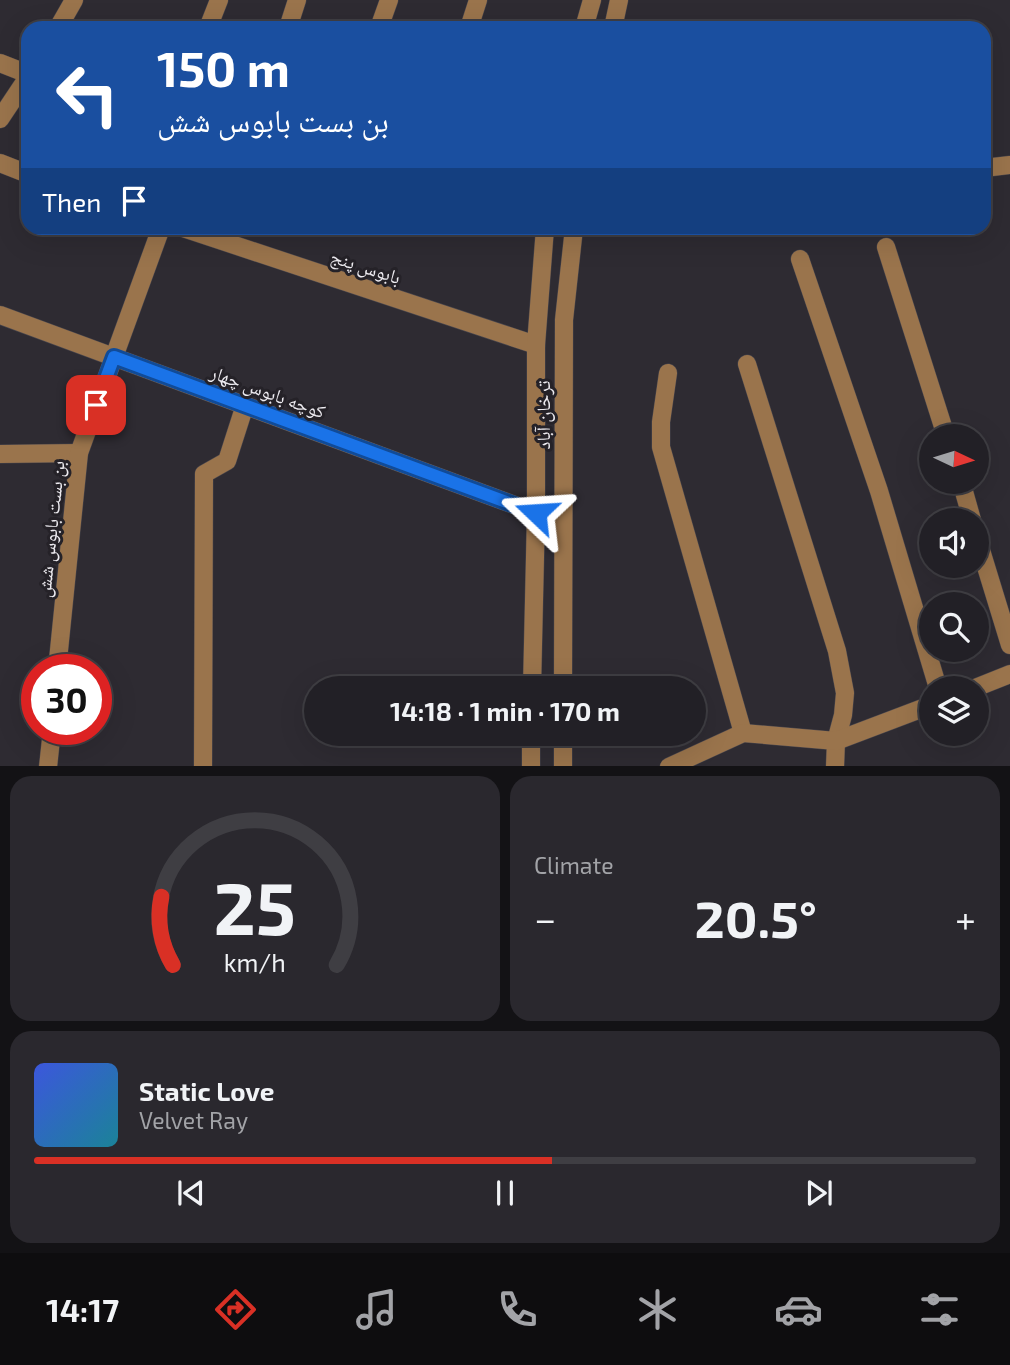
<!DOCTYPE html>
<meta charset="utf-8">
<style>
:root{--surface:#222026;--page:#2a282e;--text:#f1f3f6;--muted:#a2a3a7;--line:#3f3e43;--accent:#d93025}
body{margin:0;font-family:"Exo 2","Noto Naskh Arabic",sans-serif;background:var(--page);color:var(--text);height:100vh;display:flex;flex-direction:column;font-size:26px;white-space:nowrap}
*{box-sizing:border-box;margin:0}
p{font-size:23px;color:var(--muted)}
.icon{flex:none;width:38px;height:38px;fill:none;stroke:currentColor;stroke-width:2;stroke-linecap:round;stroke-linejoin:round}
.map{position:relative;height:766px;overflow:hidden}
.side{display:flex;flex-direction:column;gap:10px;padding:10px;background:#131215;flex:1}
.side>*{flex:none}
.hud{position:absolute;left:21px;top:21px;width:970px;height:214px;border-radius:21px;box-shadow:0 7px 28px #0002,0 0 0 2px var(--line);background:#1a4fa0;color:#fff;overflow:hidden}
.needle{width:46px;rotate:94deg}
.fabs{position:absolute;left:919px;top:424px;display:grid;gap:14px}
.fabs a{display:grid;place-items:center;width:70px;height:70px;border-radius:50%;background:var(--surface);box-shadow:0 7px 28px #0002,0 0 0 2px var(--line);font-size:35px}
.speed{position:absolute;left:21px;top:654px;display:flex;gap:14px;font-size:35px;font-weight:700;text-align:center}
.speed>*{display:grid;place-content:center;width:91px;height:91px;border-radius:50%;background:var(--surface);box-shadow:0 7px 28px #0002,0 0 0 2px var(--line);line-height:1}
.speed .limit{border:10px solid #d22;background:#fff;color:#111}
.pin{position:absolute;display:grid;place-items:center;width:60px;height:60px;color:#fff;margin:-30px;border-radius:14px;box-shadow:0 4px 10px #0006}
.me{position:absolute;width:77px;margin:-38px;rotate:290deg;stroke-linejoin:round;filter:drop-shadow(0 0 5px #0008)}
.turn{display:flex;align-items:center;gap:24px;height:147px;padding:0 21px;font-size:32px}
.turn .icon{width:91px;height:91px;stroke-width:2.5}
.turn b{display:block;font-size:49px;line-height:60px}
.then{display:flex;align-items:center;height:66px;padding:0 21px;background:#0003;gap:14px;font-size:26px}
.big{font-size:52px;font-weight:700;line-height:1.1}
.side .tile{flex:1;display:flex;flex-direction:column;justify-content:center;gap:10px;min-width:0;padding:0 24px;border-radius:21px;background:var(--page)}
.side .dial{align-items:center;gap:0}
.dial svg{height:182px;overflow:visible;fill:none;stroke:var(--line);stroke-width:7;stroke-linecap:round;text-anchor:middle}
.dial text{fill:var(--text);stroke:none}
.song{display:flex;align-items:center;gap:21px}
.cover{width:84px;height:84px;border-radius:10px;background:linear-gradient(135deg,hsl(230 70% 55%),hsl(190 70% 35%))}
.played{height:7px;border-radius:4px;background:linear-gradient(90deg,var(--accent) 55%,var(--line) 55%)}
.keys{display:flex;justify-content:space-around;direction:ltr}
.heat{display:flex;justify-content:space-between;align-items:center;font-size:38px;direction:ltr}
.side .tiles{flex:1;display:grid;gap:10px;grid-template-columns:1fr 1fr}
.tile:last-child{grid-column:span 2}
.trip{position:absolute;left:304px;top:676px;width:402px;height:70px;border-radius:35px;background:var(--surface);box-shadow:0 7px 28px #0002,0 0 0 2px var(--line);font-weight:700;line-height:70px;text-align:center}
.menu{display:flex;height:112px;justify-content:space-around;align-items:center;background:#0e0d0f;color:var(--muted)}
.menu .icon{width:49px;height:49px}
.menu .current{color:var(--accent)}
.menu b{font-size:32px;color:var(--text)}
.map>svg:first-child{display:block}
</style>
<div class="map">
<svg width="1010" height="767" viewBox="0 0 1010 767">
<rect width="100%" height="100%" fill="#2e2b32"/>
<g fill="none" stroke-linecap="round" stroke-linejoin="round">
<defs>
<g id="minor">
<path d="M58,28L74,0"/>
<path d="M208,28L219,0"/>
<path d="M288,28L297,0"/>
<path d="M379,28L389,0"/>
<path d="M469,28L478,0"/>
<path d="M584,28L592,0"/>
<path d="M613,28L619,0"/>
<path d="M0,63L28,74"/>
<path d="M0,119L28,77"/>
<path d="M0,163L28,174"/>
<path d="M984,168L1010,165"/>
<path d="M183,228L536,345"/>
<path d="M886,247L946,436"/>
<path d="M800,259L879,491L938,688"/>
<path d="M0,315L536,513"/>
<path d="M747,364L837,651L845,693L843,715L836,741L835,767"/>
<path d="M668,373L661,422V447L743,733"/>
<path d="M0,454L79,453"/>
<path d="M961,481L972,520"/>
<path d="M976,534L1010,645"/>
<path d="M57,670L79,453L161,228"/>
<path d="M532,688L536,513V345L545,228"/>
<path d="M563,688L564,320L574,228"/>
<path d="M975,688L1010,674"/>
<path d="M48,767L52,730"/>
<path d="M203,767L204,474L227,461L245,405"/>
<path d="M531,767V733"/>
<path d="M563,767V733"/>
<path d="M669,767L743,733L836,741L931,705"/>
</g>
</defs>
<!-- minor casing -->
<use href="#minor" stroke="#49464d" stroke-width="19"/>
<!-- minor -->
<use href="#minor" stroke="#9a744c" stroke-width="18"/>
</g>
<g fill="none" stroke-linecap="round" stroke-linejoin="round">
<defs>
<path id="route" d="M96,405L114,357L536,513"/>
</defs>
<!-- route casing -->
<use href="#route" stroke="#114b97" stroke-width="18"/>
<!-- route -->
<use href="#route" stroke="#1a73e8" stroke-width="12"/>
</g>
<g text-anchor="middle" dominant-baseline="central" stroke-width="6" stroke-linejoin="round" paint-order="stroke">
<!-- street labels -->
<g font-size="19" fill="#edebf0" stroke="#252228">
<text transform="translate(366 266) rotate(18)">بابوس پنج</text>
<text transform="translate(268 391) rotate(20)">کوچه بابوس چهار</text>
<text transform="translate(542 415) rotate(-90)">ترخان آباد</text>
<text transform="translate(50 529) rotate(-84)">بن بست بابوس شش</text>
</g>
</g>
</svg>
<div class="fabs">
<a><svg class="needle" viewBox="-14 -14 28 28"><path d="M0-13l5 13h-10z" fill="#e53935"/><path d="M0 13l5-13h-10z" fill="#a2a3a7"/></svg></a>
<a><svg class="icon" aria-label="sound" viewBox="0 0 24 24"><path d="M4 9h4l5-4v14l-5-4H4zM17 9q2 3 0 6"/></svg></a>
<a><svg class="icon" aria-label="search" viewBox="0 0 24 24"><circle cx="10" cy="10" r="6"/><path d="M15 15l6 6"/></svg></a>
<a><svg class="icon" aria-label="layers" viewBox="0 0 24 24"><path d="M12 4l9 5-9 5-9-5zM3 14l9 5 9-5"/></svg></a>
</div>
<div class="speed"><div class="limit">30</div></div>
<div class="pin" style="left:96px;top:405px;background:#d93025"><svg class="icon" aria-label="arrive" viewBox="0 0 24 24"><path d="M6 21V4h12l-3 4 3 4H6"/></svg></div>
<svg class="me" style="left:536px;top:513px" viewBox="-20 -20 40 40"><path d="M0-17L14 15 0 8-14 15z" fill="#1a73e8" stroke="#fff" stroke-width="4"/></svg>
<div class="trip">14:18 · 1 min · 170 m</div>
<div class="hud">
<div class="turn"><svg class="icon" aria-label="left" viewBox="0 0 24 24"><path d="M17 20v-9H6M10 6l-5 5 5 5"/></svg><div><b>150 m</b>بن بست بابوس شش</div></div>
<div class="then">Then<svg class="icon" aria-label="arrive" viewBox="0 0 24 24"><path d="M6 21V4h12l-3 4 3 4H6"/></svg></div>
</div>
</div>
<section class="side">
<div class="tiles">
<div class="tile dial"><svg viewBox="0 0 100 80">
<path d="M14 69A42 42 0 1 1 86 69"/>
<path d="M14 69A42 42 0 0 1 9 39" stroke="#d93025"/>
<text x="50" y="56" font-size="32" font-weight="700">25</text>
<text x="50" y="72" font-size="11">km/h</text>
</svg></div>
<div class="tile"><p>Climate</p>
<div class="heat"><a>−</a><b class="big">20.5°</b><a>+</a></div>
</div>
<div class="tile">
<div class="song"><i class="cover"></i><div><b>Static Love</b><p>Velvet Ray</p></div></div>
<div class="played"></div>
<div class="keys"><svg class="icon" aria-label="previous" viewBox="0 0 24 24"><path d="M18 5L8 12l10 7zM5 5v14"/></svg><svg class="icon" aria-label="pause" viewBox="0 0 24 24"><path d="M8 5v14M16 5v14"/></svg><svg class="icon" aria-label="next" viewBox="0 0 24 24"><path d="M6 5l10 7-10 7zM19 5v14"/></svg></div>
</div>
</div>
</section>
<nav class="menu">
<b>14:17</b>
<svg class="icon current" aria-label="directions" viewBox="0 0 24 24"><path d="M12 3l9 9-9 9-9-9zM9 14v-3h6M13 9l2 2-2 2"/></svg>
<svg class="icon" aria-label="music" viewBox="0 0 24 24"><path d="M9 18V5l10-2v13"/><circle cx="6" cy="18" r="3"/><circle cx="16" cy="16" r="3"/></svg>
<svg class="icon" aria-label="phone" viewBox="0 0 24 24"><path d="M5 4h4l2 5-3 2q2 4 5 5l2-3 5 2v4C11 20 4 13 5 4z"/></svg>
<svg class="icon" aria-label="climate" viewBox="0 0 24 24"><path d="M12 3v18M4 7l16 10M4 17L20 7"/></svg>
<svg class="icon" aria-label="car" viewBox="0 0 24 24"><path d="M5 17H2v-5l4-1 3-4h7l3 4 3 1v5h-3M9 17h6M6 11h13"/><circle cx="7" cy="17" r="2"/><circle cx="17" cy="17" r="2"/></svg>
<svg class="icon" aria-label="filters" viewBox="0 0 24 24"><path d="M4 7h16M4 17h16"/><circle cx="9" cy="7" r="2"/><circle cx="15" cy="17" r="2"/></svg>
</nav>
